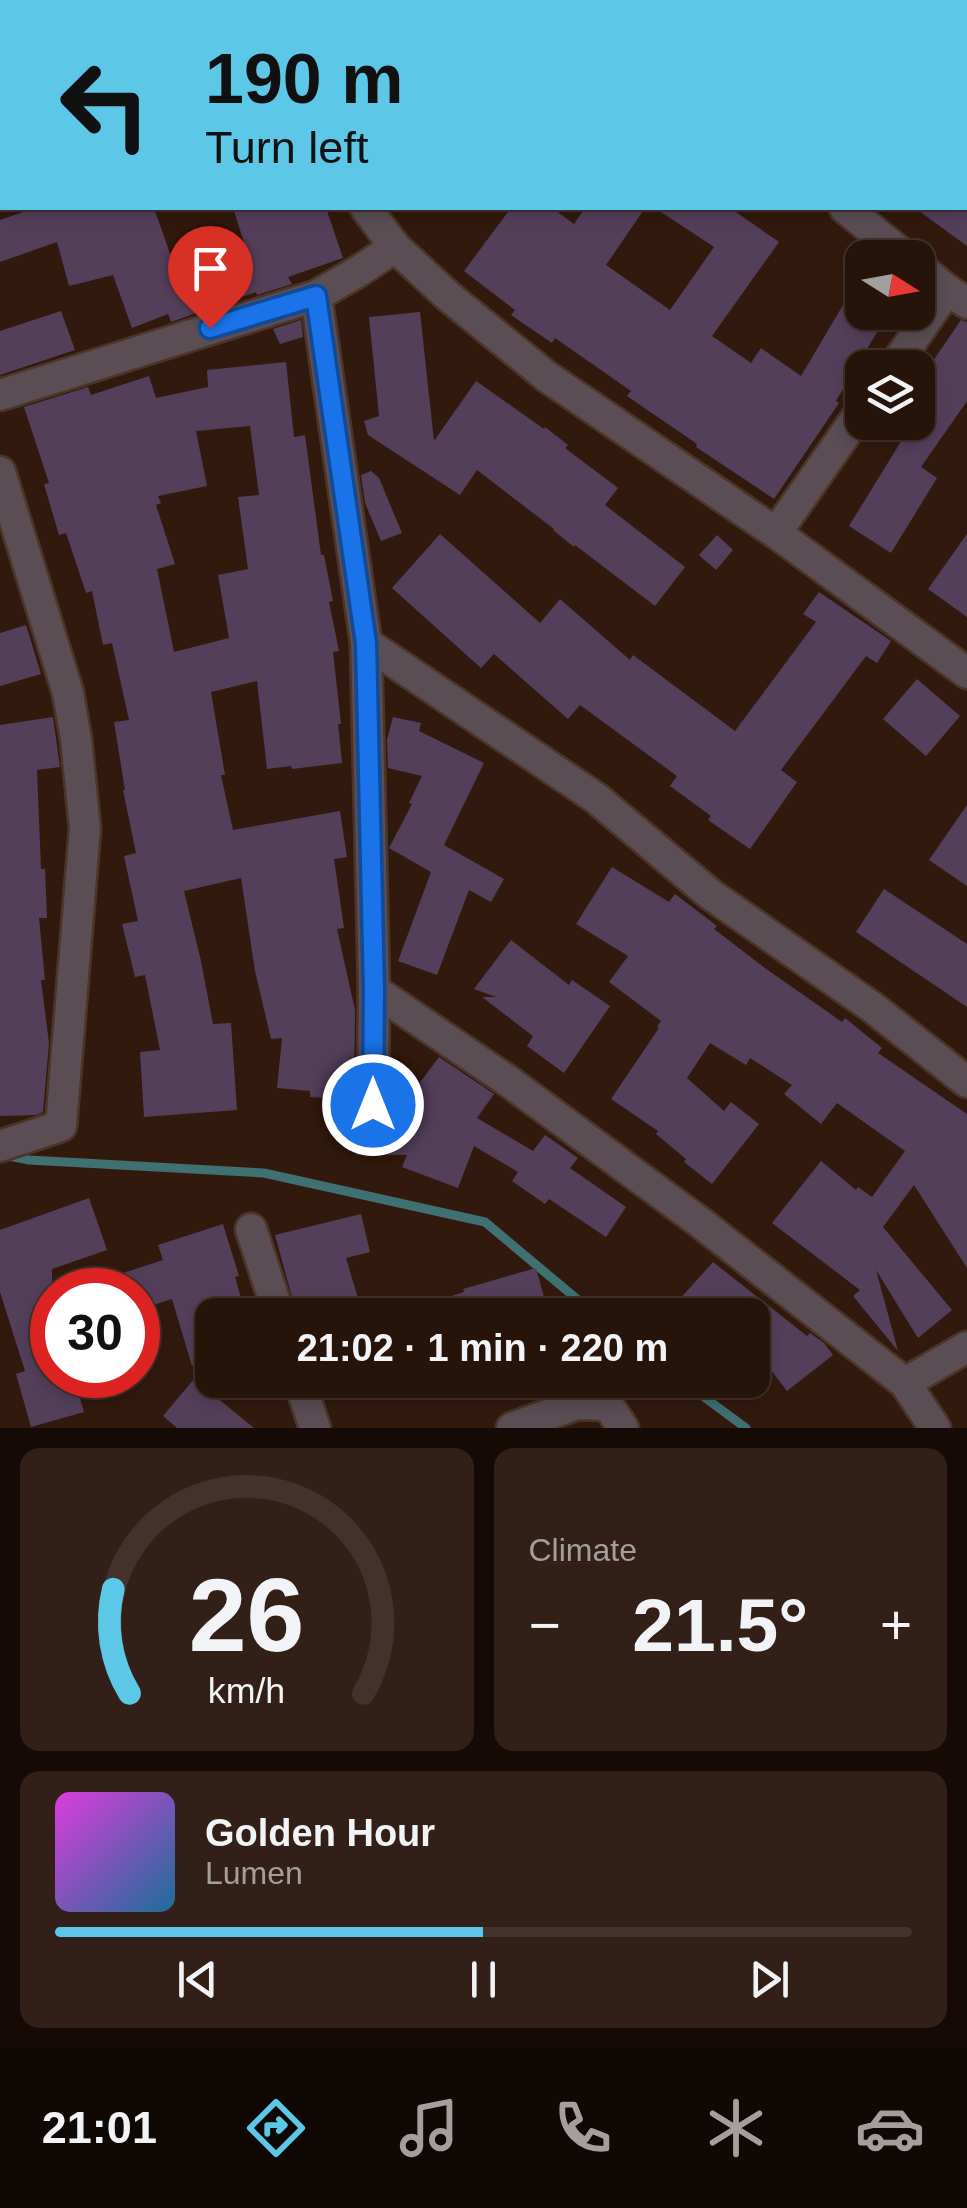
<!DOCTYPE html>
<meta charset="utf-8">
<style>
:root{--surface:#26130a;--page:#322018;--text:#f1f3f6;--muted:#a49e9c;--line:#42322b;--accent:#5dc7e8}
body{margin:0;font-family:Arial,sans-serif;background:var(--page);color:var(--text);height:100vh;display:flex;flex-direction:column;font-size:38px;white-space:nowrap}
*{box-sizing:border-box;margin:0}
p{font-size:32px;color:var(--muted)}
.icon{flex:none;width:55px;height:55px;fill:none;stroke:currentColor;stroke-width:2;stroke-linecap:round;stroke-linejoin:round}
.map{position:relative;height:1428px;overflow:hidden}
.details{display:flex;flex-direction:column;gap:20px;padding:20px;background:#150a06;flex:1}
.details>*{flex:none}
.guide{position:absolute;left:0px;top:0px;width:968px;height:210px;box-shadow:0 5px 15px #0003,0 0 0 2px var(--line);background:#5dc7e8;color:#111;overflow:hidden}
.needle{width:65px;rotate:101deg}
.controls{position:absolute;left:845px;top:240px;display:grid;gap:20px}
.controls a{display:grid;place-items:center;width:90px;height:90px;border-radius:20px;background:var(--surface);box-shadow:0 5px 15px #0003,0 0 0 2px var(--line);font-size:50px}
.speed{position:absolute;left:30px;top:1268px;display:flex;gap:20px;font-size:50px;font-weight:700;text-align:center}
.speed>*{display:grid;place-content:center;width:130px;height:130px;border-radius:50%;background:var(--surface);box-shadow:0 5px 15px #0003,0 0 0 2px var(--line);line-height:1}
.speed .limit{border:15px solid #d22;background:#fff;color:#111}
.pin{position:absolute;display:grid;place-items:center;width:85px;height:85px;color:#fff;margin:-102px -42px;border-radius:50% 50% 50% 0;rotate:-45deg;box-shadow:0 0 10px #0007}
.pin .icon{rotate:45deg}
.me{position:absolute;width:110px;margin:-55px;rotate:0deg;stroke-linejoin:round;filter:drop-shadow(0 0 8px #0008)}
.turn{display:flex;align-items:center;gap:35px;height:210px;padding:0 40px;font-size:45px}
.turn .icon{width:130px;height:130px;stroke-width:2.5}
.turn b{display:block;font-size:70px;line-height:85px}
.big{font-size:75px;font-weight:800;line-height:1.1}
.details .card{flex:1;display:flex;flex-direction:column;justify-content:center;gap:15px;min-width:0;padding:0 35px;border-radius:20px;background:var(--page)}
.details .dial{align-items:center;gap:0}
.dial svg{height:260px;overflow:visible;fill:none;stroke:var(--line);stroke-width:7;stroke-linecap:round;text-anchor:middle}
.dial text{fill:var(--text);stroke:none}
.song{display:flex;align-items:center;gap:30px}
.cover{width:120px;height:120px;border-radius:15px;background:linear-gradient(135deg,hsl(300 70% 55%),hsl(200 70% 35%))}
.played{height:10px;border-radius:5px;background:linear-gradient(90deg,var(--accent) 50%,var(--line) 50%)}
.keys{display:flex;justify-content:space-around;direction:ltr}
.heat{display:flex;justify-content:space-between;align-items:center;font-size:55px;direction:ltr}
.details .tiles{flex:1;display:grid;gap:20px;grid-template-columns:1fr 1fr}
.card:last-child{grid-column:span 2}
.trip{position:absolute;left:195px;top:1298px;width:575px;height:100px;border-radius:20px;background:var(--surface);box-shadow:0 5px 15px #0003,0 0 0 2px var(--line);font-weight:800;line-height:100px;text-align:center}
.tab-bar{display:flex;height:160px;justify-content:space-around;align-items:center;background:#0f0804;color:var(--muted)}
.tab-bar .icon{width:70px;height:70px}
.tab-bar .active{color:var(--accent)}
.tab-bar b{font-size:45px;color:var(--text)}
.map>svg:first-child{display:block}
</style>
<div class="map">
<svg width="967" height="1428" viewBox="0 0 967 1428">
<rect width="100%" height="100%" fill="#32190d"/>
<g fill="none" stroke-linecap="round" stroke-linejoin="round">
<!-- stream -->
<g stroke="#3f7072" stroke-width="9">
<path d="M4,1155L29,1160L264,1173L485,1222L596,1315"/>
<path d="M681,1380L746,1428"/>
</g>
</g>
<!-- building -->
<g fill="#543f5b" fill-rule="evenodd">
<path d="M35,208H154L179,279L248,255L233,208H326L343,258L288,277L292,284L257,295L256,292L171,322L168,314L132,328L113,275L69,286L57,242L0,262V220Z"/>
<path d="M511,208H552L574,224L585,208H645L606,265L670,310L714,247L655,208H730L779,242L712,336L751,363L761,348L801,376L862,273V312H889L836,401L839,403L774,499L696,447L697,444L627,396L631,391L555,338L552,343L511,315L515,310L464,271Z"/>
<path d="M915,208H967V246Z"/>
<path d="M61,311L75,350L0,375V331Z"/>
<path d="M420,312L434,441L476,381L544,429L545,427L568,445L565,448L618,488L605,505L685,567L655,606L575,545L574,547L553,530L554,529L477,470L460,495L368,435L364,421L379,416L369,317Z"/>
<path d="M301,320L303,337L280,344L273,329Z"/>
<path d="M961,320L967,322V401L921,467L937,478L891,553L849,526L913,422H918V383Z"/>
<path d="M286,362L294,437L305,435L321,555H324L333,601L329,602L339,651L333,652L341,724H338L342,763L292,769L291,766L267,769L257,681L211,692L225,775H221L233,830L340,811L347,857L334,859L344,928L337,929L355,1010L354,1100L310,1097V1091L277,1088L282,1038L271,1039L255,971L241,878L184,891L201,961L213,1024L231,1023L237,1110L144,1117L140,1052L160,1050L145,975L135,977L122,924L138,921L124,856L136,853L123,790H125L114,722L129,720L112,643L103,645L92,591L86,593L66,533L59,535L44,484L49,483L24,407L88,387L91,395L149,376L156,398L208,387L207,370ZM250,426L259,495L238,497L248,569L218,575L229,638L174,652L157,569L175,564L156,505L161,503L158,496L207,486L196,431Z"/>
<path d="M371,471L379,478L402,533L381,541L365,503L361,475Z"/>
<path d="M440,534L540,623L560,599L630,660L633,655L735,731L816,622L803,614L819,592L891,641L877,663L866,656L781,770L797,782L750,849L708,820L711,816L670,786L677,776L580,705L568,719L494,654L481,668L392,588Z"/>
<path d="M967,534V617L928,589Z"/>
<path d="M717,535L733,550L716,570L699,555Z"/>
<path d="M26,625L41,674L0,686V633Z"/>
<path d="M917,679L960,716L926,756L883,719Z"/>
<path d="M53,717L60,767L37,770L41,869H45L47,918H39L45,980H41L49,1043L43,1112L36,1115L0,1116V725Z"/>
<path d="M393,717L421,723L419,731L484,763L444,845L504,879L491,902L469,890L437,975L398,961L431,872L389,848L412,804L409,803L422,776L388,768L387,740Z"/>
<path d="M967,805V886L929,860Z"/>
<path d="M612,867L669,902L675,894L717,926L714,929L765,968L842,1022L845,1018L882,1048L878,1053L967,1114V1268L914,1185L883,1227L952,1310L918,1338L876,1270L898,1351L853,1296L860,1290L772,1223L821,1161L856,1190L858,1187L872,1197L905,1151L837,1103L821,1124L784,1094L792,1085L750,1058L746,1065L710,1043L687,1078L724,1111L731,1102L759,1124L712,1184L684,1162L686,1159L656,1134L658,1131L611,1099L659,1028L657,1027L661,1021L609,982L628,956L576,924Z"/>
<path d="M884,889L967,944V1007L856,932Z"/>
<path d="M511,940L569,985L572,980L610,1006L564,1073L527,1046L533,1036L482,997H496L474,989Z"/>
<path d="M439,1057L494,1094L477,1118L533,1151L545,1135L578,1158L570,1168L626,1207L606,1237L549,1199L545,1204L512,1181L518,1172L474,1146L458,1188L402,1167L407,1155H356L357,1115L364,1122L372,1124L381,1122L388,1115L395,1116Z"/>
<path d="M89,1198L107,1250L52,1269V1375H73L84,1412L31,1427L16,1374L25,1371L0,1292V1230Z"/>
<path d="M361,1214L370,1252L346,1258L363,1315H297L275,1235Z"/>
<path d="M223,1224L239,1276L235,1277L246,1315H212V1360L192,1366L172,1299L138,1310V1290H87V1285L163,1260L158,1245Z"/>
<path d="M713,1262L807,1336L810,1333L824,1343L833,1355L787,1391L752,1345V1315H694L677,1302Z"/>
<path d="M536,1268L549,1315H408L407,1310L464,1292L463,1289Z"/>
<path d="M194,1379L254,1428H177L163,1416Z"/>
</g>
<g fill="none" stroke-linecap="round" stroke-linejoin="round">
<defs>
<g id="minor">
<path d="M131,0L136,2"/>
<path d="M549,0L552,2"/>
<path d="M288,2L289,0"/>
<path d="M366,208L395,247L448,296L546,376L776,533L967,673"/>
<path d="M845,208L907,258"/>
<path d="M918,266L947,290L967,303"/>
<path d="M316,296L366,643L374,990L373,1105"/>
<path d="M893,368L947,290"/>
<path d="M0,395L316,296L359,271L395,247"/>
<path d="M0,472L68,693L76,739L85,828L61,1126L0,1146"/>
<path d="M776,533L862,410"/>
<path d="M366,643L596,798L710,894L872,1007L967,1082"/>
<path d="M374,990L511,1083L701,1223L905,1383L935,1428"/>
<path d="M251,1229L279,1315"/>
<path d="M299,1380L315,1428"/>
<path d="M905,1383L967,1347"/>
<path d="M512,1428L577,1404L608,1405L623,1428"/>
</g>
</defs>
<!-- minor casing -->
<use href="#minor" stroke="#4c3429" stroke-width="35"/>
<!-- minor -->
<use href="#minor" stroke="#5a4d54" stroke-width="30"/>
</g>
<g fill="none" stroke-linecap="round" stroke-linejoin="round">
<defs>
<path id="route" d="M210,328L316,296L366,643L374,990L373,1105"/>
</defs>
<!-- route casing -->
<use href="#route" stroke="#114b97" stroke-width="25"/>
<!-- route -->
<use href="#route" stroke="#1a73e8" stroke-width="18"/>
</g>
</svg>
<div class="controls">
<a><svg class="needle" viewBox="-14 -14 28 28"><path d="M0-13l5 13h-10z" fill="#e53935"/><path d="M0 13l5-13h-10z" fill="#a49e9c"/></svg></a>
<a><svg class="icon" aria-label="layers" viewBox="0 0 24 24"><path d="M12 4l9 5-9 5-9-5zM3 14l9 5 9-5"/></svg></a>
</div>
<div class="speed"><div class="limit">30</div></div>
<div class="pin" style="left:210px;top:328px;background:#d93025"><svg class="icon" aria-label="arrive" viewBox="0 0 24 24"><path d="M6 21V4h12l-3 4 3 4H6"/></svg></div>
<svg class="me" style="left:373px;top:1105px" viewBox="-20 -20 40 40"><circle r="17" fill="#1a73e8" stroke="#fff" stroke-width="3"/><path d="M0-11L8 9 0 5-8 9z" fill="#fff"/></svg>
<div class="trip">21:02 · 1 min · 220 m</div>
<div class="guide">
<div class="turn"><svg class="icon" aria-label="left" viewBox="0 0 24 24"><path d="M17 20v-9H6M10 6l-5 5 5 5"/></svg><div><b>190 m</b>Turn left</div></div>
</div>
</div>
<section class="details">
<div class="tiles">
<div class="card dial"><svg viewBox="0 0 100 80">
<path d="M14 69A42 42 0 1 1 86 69"/>
<path d="M14 69A42 42 0 0 1 9 37" stroke="#5dc7e8"/>
<text x="50" y="56" font-size="32" font-weight="700">26</text>
<text x="50" y="72" font-size="11">km/h</text>
</svg></div>
<div class="card"><p>Climate</p>
<div class="heat"><a>−</a><b class="big">21.5°</b><a>+</a></div>
</div>
<div class="card">
<div class="song"><i class="cover"></i><div><b>Golden Hour</b><p>Lumen</p></div></div>
<div class="played"></div>
<div class="keys"><svg class="icon" aria-label="previous" viewBox="0 0 24 24"><path d="M18 5L8 12l10 7zM5 5v14"/></svg><svg class="icon" aria-label="pause" viewBox="0 0 24 24"><path d="M8 5v14M16 5v14"/></svg><svg class="icon" aria-label="next" viewBox="0 0 24 24"><path d="M6 5l10 7-10 7zM19 5v14"/></svg></div>
</div>
</div>
</section>
<nav class="tab-bar">
<b>21:01</b>
<svg class="icon active" aria-label="directions" viewBox="0 0 24 24"><path d="M12 3l9 9-9 9-9-9zM9 14v-3h6M13 9l2 2-2 2"/></svg>
<svg class="icon" aria-label="music" viewBox="0 0 24 24"><path d="M9 18V5l10-2v13"/><circle cx="6" cy="18" r="3"/><circle cx="16" cy="16" r="3"/></svg>
<svg class="icon" aria-label="phone" viewBox="0 0 24 24"><path d="M5 4h4l2 5-3 2q2 4 5 5l2-3 5 2v4C11 20 4 13 5 4z"/></svg>
<svg class="icon" aria-label="climate" viewBox="0 0 24 24"><path d="M12 3v18M4 7l16 10M4 17L20 7"/></svg>
<svg class="icon" aria-label="car" viewBox="0 0 24 24"><path d="M5 17H2v-5l4-1 3-4h7l3 4 3 1v5h-3M9 17h6M6 11h13"/><circle cx="7" cy="17" r="2"/><circle cx="17" cy="17" r="2"/></svg>
</nav>
